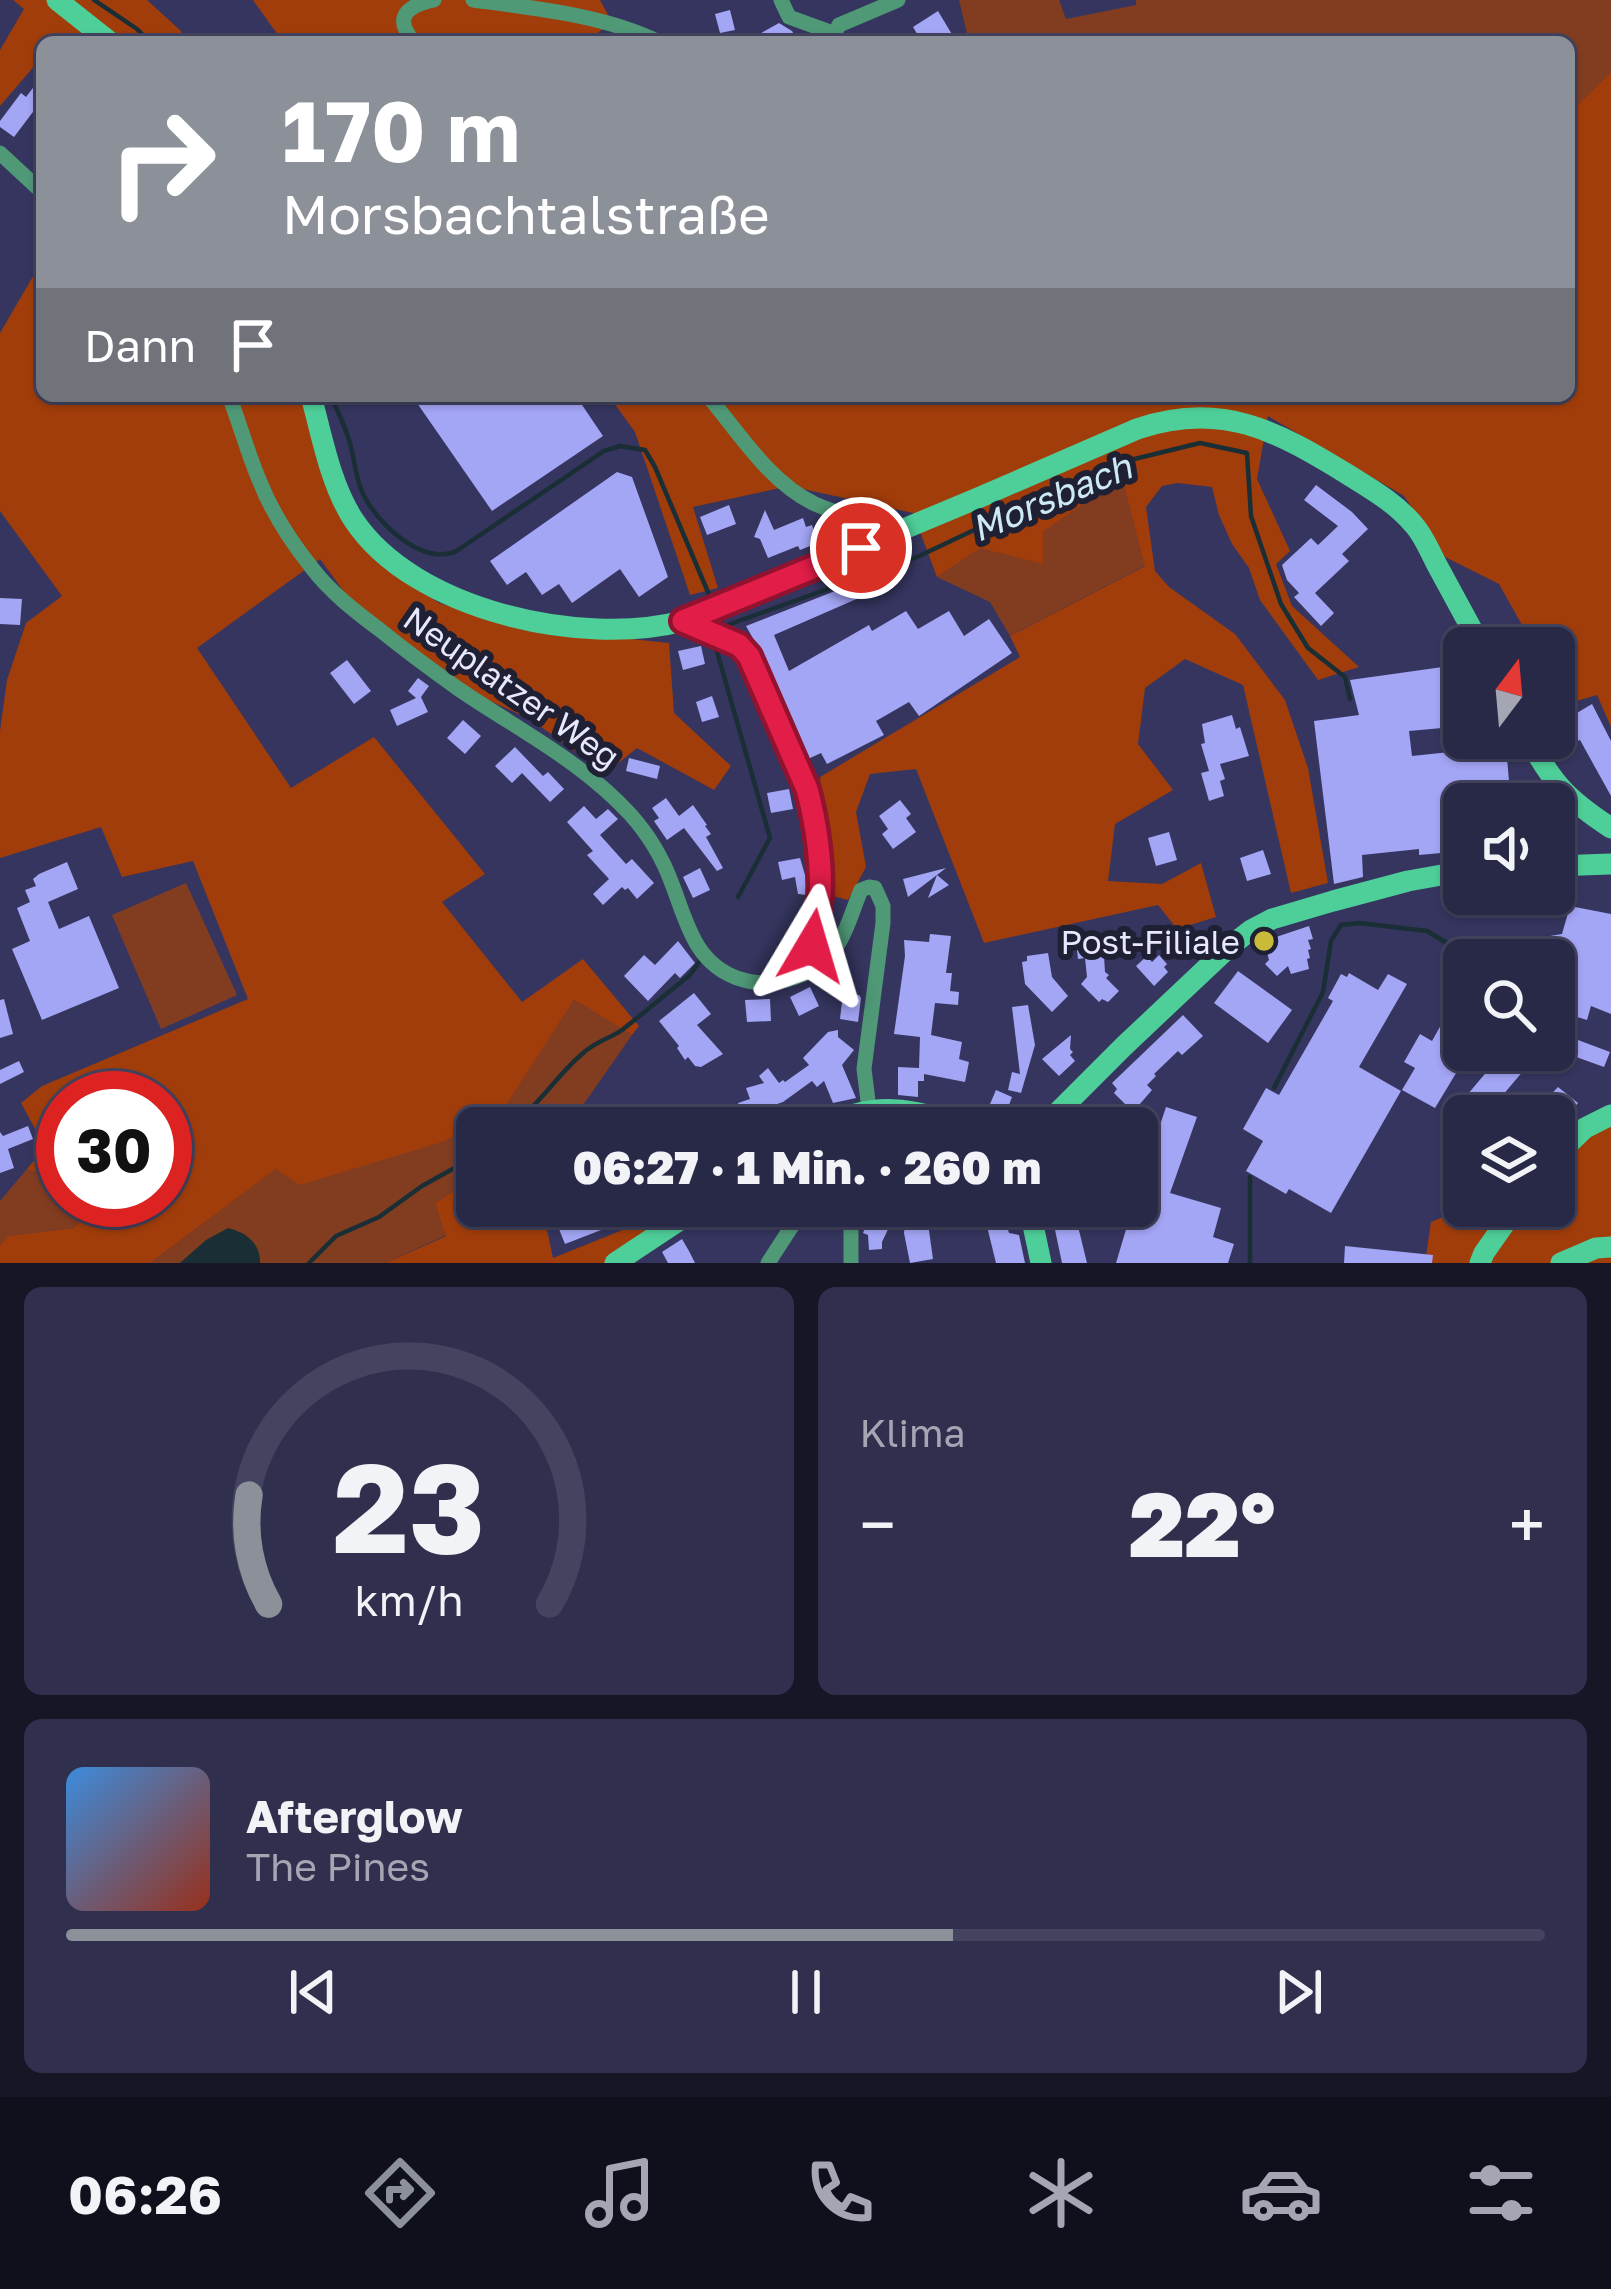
<!DOCTYPE html>
<html lang="de">
<meta charset="utf-8">
<style>
:root{--surface:#282847;--page:#30304e;--text:#f1f3f6;--muted:#a5a6b4;--line:#444460;--accent:#8c9099}
body{margin:0;font-family:"Golos Text",sans-serif;background:var(--page);color:var(--text);height:100vh;display:flex;flex-direction:column;font-size:45px;white-space:nowrap}
*{box-sizing:border-box;margin:0}
p{font-size:39px;color:var(--muted)}
.icon{flex:none;width:66px;height:66px;fill:none;stroke:currentColor;stroke-width:2;stroke-linecap:round;stroke-linejoin:round}
.map{position:relative;height:1263px;overflow:hidden}
.panel{display:flex;flex-direction:column;gap:24px;padding:24px;background:#161627;flex:1}
.panel>*{flex:none}
.banner{position:absolute;left:36px;top:36px;width:1539px;height:366px;border-radius:18px;box-shadow:0 3px 9px #0004,0 0 0 3px var(--line);background:#8c9099;color:#fff;overflow:hidden}
.needle{width:78px;rotate:16deg}
.controls{position:absolute;left:1443px;top:627px;display:grid;gap:24px}
.controls a{display:grid;place-items:center;width:132px;height:132px;border-radius:18px;background:var(--surface);box-shadow:0 3px 9px #0004,0 0 0 3px var(--line);font-size:60px}
.speed{position:absolute;left:36px;top:1071px;display:flex;gap:24px;font-size:60px;font-weight:700;text-align:center}
.speed>*{display:grid;place-content:center;width:156px;height:156px;border-radius:50%;background:var(--surface);box-shadow:0 3px 9px #0004,0 0 0 3px var(--line);line-height:1}
.speed .limit{border:18px solid #d22;background:#fff;color:#111}
.pin{position:absolute;display:grid;place-items:center;width:102px;height:102px;color:#fff;margin:-51px;border:6px solid #fff;border-radius:50%;box-shadow:0 3px 12px #0007}
.me{position:absolute;width:132px;margin:-66px;rotate:7deg;stroke-linejoin:round;filter:drop-shadow(0 0 9px #0008)}
.turn{display:flex;align-items:center;gap:42px;height:252px;padding:0 48px;font-size:54px}
.turn .icon{width:156px;height:156px;stroke-width:2.5}
.turn b{display:block;font-size:84px;line-height:102px}
.then{display:flex;align-items:center;height:114px;padding:0 48px;background:#0003;gap:24px;font-size:45px}
.big{font-size:90px;font-weight:800;line-height:1.1}
.panel .card{flex:1;display:flex;flex-direction:column;justify-content:center;gap:18px;min-width:0;padding:0 42px;border-radius:18px;background:var(--page)}
.panel .dial{align-items:center;gap:0}
.dial svg{height:312px;overflow:visible;fill:none;stroke:var(--line);stroke-width:7;stroke-linecap:round;text-anchor:middle}
.dial text{fill:var(--text);stroke:none}
.song{display:flex;align-items:center;gap:36px}
.cover{width:144px;height:144px;border-radius:18px;background:linear-gradient(135deg,hsl(210 70% 55%),hsl(10 70% 35%))}
.played{height:12px;border-radius:6px;background:linear-gradient(90deg,var(--accent) 60%,var(--line) 60%)}
.keys{display:flex;justify-content:space-around;direction:ltr}
.heat{display:flex;justify-content:space-between;align-items:center;font-size:66px;direction:ltr}
.panel .tiles{flex:1;display:grid;gap:24px;grid-template-columns:1fr 1fr}
.card:last-child{grid-column:span 2}
.trip{position:absolute;left:456px;top:1107px;width:702px;height:120px;border-radius:18px;background:var(--surface);box-shadow:0 3px 9px #0004,0 0 0 3px var(--line);font-weight:800;line-height:120px;text-align:center}
.menu{display:flex;height:192px;justify-content:space-around;align-items:center;background:#10101c;color:var(--muted)}
.menu .icon{width:84px;height:84px}
.menu .active{color:var(--accent)}
.menu b{font-size:54px;color:var(--text)}
.map>svg:first-child{display:block}
</style>
<div class="map">
<svg width="1611" height="1263" viewBox="0 0 1611 1263">
<rect width="100%" height="100%" fill="#35355f"/>
<!-- green -->
<g fill="#823d21">
<path d="M959,0H1059L1066,19L1136,5V0H1611V72L1571,111L1569,117V42H969Z"/>
<path d="M1122,476L1146,565L1010,636L990,602L937,577L981,548L1043,532Z"/>
<path d="M186,883L237,995L161,1029L112,915Z"/>
<path d="M574,1000L632,1035L583,1105L552,1128H477V1177L435,1203L446,1235L386,1263H150L277,1168L502,1111Z"/>
<path d="M27,1169L63,1183V1200H101L74,1228L10,1236L0,1245V1201Z"/>
</g>
<!-- forest -->
<g fill="#a13d0a">
<path d="M13,0H147L182,32L170,42H42V68L36,64L0,106V50L24,9Z"/>
<path d="M253,0H600L612,22L586,42H283Z"/>
<path d="M1611,72V727L1597,695L1566,704L1554,683V648H1535L1499,584L1445,557L1404,496L1268,416L1257,479L1290,551L1276,564L1292,606L1359,667L1318,680L1260,600L1249,568L1232,544L1219,515L1212,487L1178,483L1162,486L1146,507L1155,571L1169,587L1235,634L1285,700L1308,768L1328,883L1291,893L1243,685L1185,659L1145,688L1138,744L1173,790L1115,824L1108,881L1162,884L1201,863L1216,917L1177,929L1158,905L984,943L916,769L870,774L856,812L866,867L848,900L829,895L820,777L1020,657L1010,636L1145,566L1122,477L1043,532V564L981,548L937,577L913,513L789,486L693,507L718,588L690,595L635,432L609,396H1569V117L1571,111Z"/>
<path d="M42,261V396H302L336,509L370,555L439,603L518,627L669,643L674,713L731,766L714,790L637,748L606,773L530,719L468,691L361,615L320,559L197,648L291,788L374,737L485,874L442,902L522,1002L583,959L639,1026L632,1035L574,1000L503,1110L442,1142L300,1185L276,1169L150,1263H0V1245L9,1236L74,1228L101,1200H165V1098H63V1183L27,1169L45,1147L21,1103L42,1086L248,999L193,861L122,877L101,827L0,858V731L7,680L26,623L62,596L0,511V333Z"/>
<path d="M1611,1120V1263H1425L1431,1222L1469,1206H1554V1143L1569,1146Z"/>
<path d="M477,1177V1206H542L553,1258L682,1206L635,1263H386L446,1236L435,1203Z"/>
</g>
<!-- water -->
<path fill="#1a2e35" d="M228,1228C246,1232 261,1244 260,1263H180L206,1240Z"/>
<g fill="none" stroke-linecap="round" stroke-linejoin="round">
<!-- stream -->
<g stroke="#1a2e35" stroke-width="4.5">
<path d="M94,0L137,29L150,42"/>
<path d="M331,396C337,411 345,425 349,440C355,458 355,480 364,496C380,525 420,564 455,552L604,451L620,446L645,450L655,467L713,604"/>
<path d="M717,614L722,627L917,557L1114,464L1200,443L1247,453L1251,516L1281,604L1308,648L1345,677L1350,699"/>
<path d="M718,643L716,648L770,838L738,897"/>
<path d="M1274,1088L1323,992L1331,941L1341,925L1359,923L1427,931L1475,960"/>
<path d="M507,1128C541,1105 553,1079 582,1054C596,1041 609,1039 622,1030C645,1012 667,993 690,975L699,962"/>
<path d="M1250,1177V1263"/>
<path d="M309,1263L336,1236L379,1217L422,1186L467,1161L477,1151"/>
</g>
</g>
<!-- building -->
<g fill="#a3a5f5">
<path d="M730,10L735,30L720,33L715,14Z"/>
<path d="M938,11L953,36L954,42H922L913,27Z"/>
<path d="M779,23L792,31L798,42H745Z"/>
<path d="M42,76V100L14,137L0,127V121L21,93L26,97Z"/>
<path d="M428,396H576L603,436L492,511L417,403Z"/>
<path d="M617,472L632,477L668,577L639,597L620,569L572,603L559,584L542,595L526,572L507,585L490,561Z"/>
<path d="M1316,485L1352,512L1368,529L1342,554L1349,561L1315,593L1334,613L1321,626L1294,597L1299,593L1287,580L1282,565L1311,538L1318,545L1338,526L1304,500Z"/>
<path d="M729,505L736,524L707,535L700,517Z"/>
<path d="M765,510L774,530L803,518L806,527L812,525L818,543L800,550L798,546L768,558L760,539L754,537Z"/>
<path d="M863,580L868,594L774,635L789,671L869,625L872,631L906,611L918,629L949,611L964,636L989,619L1012,653L919,716L909,702L876,721L884,735L827,764L821,753L808,759L806,756L760,651L746,626Z"/>
<path d="M0,598L22,599L20,625L0,624Z"/>
<path d="M701,646L705,664L683,670L678,651Z"/>
<path d="M347,660L371,691L354,704L330,673Z"/>
<path d="M1464,664V686L1461,687L1464,726L1409,731L1412,756L1506,746L1509,781L1513,784L1515,804H1464V851L1419,855V849L1362,855L1363,877L1334,884L1314,721L1359,715L1350,680Z"/>
<path d="M418,678L429,686L421,697L428,712L397,726L390,710L416,698L408,691Z"/>
<path d="M712,696L719,717L702,722L696,702Z"/>
<path d="M1592,704L1611,741V796L1580,740L1577,741L1573,735L1564,734L1568,725L1565,720Z"/>
<path d="M1232,715L1236,729L1240,727L1249,756L1220,764L1225,779L1220,781L1224,796L1209,801L1201,773L1209,771L1201,744L1205,743L1202,724Z"/>
<path d="M463,720L481,736L465,754L447,738Z"/>
<path d="M515,747L543,776L548,772L564,789L550,802L522,773L512,783L495,766Z"/>
<path d="M629,758L660,766L657,779L626,771Z"/>
<path d="M789,789L793,809L771,813L767,793Z"/>
<path d="M666,798L679,816L693,805L707,825L705,826L711,834L706,837L723,868L717,871L684,828L667,840L654,821L659,818L652,808Z"/>
<path d="M900,800L911,814L906,818L916,832L893,849L882,834L888,829L879,816Z"/>
<path d="M584,806L596,819L608,809L618,819L600,835L626,864L632,859L654,883L637,899L628,888L625,890L622,887L603,905L593,894L609,879L587,855L593,851L567,822Z"/>
<path d="M1169,832L1177,860L1156,866L1148,838Z"/>
<path d="M1263,850L1271,874L1247,881L1240,858Z"/>
<path d="M800,858L805,875L807,895L798,894L795,877L782,880L778,862Z"/>
<path d="M67,862L78,889L48,902L59,929L89,916L119,988L42,1020L12,949L30,941L17,908L30,902L25,890L36,886L33,879L39,874Z"/>
<path d="M700,868L710,890L693,898L683,877Z"/>
<path d="M946,868L937,875L949,885L928,898L937,875L908,897L903,879Z"/>
<path d="M1570,906L1611,914V1014L1591,1006L1587,1020L1554,1010V960H1502L1526,940L1562,934Z"/>
<path d="M1309,926L1313,939L1308,940L1311,949L1308,950L1310,958L1307,959L1309,969L1291,974L1288,966L1277,976L1265,964L1269,960L1264,941Z"/>
<path d="M930,934L951,936L946,973H952L950,991L959,992L958,1005L935,1003L931,1035L962,1042L959,1059L969,1062L965,1082L924,1074V1081H918V1097L898,1095V1067L919,1068L920,1037L894,1034L905,956L904,940L929,942Z"/>
<path d="M1089,938L1091,957L1104,956L1105,972L1109,975L1106,978L1119,991L1108,1002L1102,999L1099,1002L1081,984L1087,977L1085,958L1078,959L1076,940Z"/>
<path d="M678,941L695,963L680,978L675,973L648,1001L624,976L644,955L655,965Z"/>
<path d="M1048,953L1052,977L1068,996L1052,1012L1025,984L1022,962L1027,961V956Z"/>
<path d="M1159,955L1167,964L1164,967L1168,972L1154,986L1136,966L1147,956L1152,962Z"/>
<path d="M1238,971L1292,1010L1268,1043L1214,1003Z"/>
<path d="M1349,973L1378,990L1388,974L1407,984L1359,1067L1401,1091L1331,1213L1289,1189L1286,1194L1246,1171L1263,1141L1243,1129L1266,1088L1279,1095L1333,1001L1328,998L1341,974L1347,977Z"/>
<path d="M810,987L819,1006L799,1016L790,997Z"/>
<path d="M694,993L711,1014L697,1025L723,1054L701,1067L695,1066L688,1057L685,1060L677,1048L679,1046L659,1021Z"/>
<path d="M843,993L859,995L861,998L858,1022L840,1019Z"/>
<path d="M4,999L13,1034L0,1038V1000Z"/>
<path d="M770,999L771,1021L747,1022L745,1000Z"/>
<path d="M1028,1005L1035,1045L1021,1093L1008,1090L1012,1072L1020,1074L1012,1007Z"/>
<path d="M1451,1007L1464,1015V1050H1470L1435,1108L1402,1090L1415,1068L1404,1062L1420,1034L1432,1041Z"/>
<path d="M1183,1015L1203,1036L1182,1055L1178,1051L1154,1074L1156,1076L1147,1085L1152,1090L1133,1112L1114,1093L1117,1089L1112,1083Z"/>
<path d="M838,1030V1037L854,1050L842,1065L856,1098L833,1103L824,1081L817,1087L812,1081L783,1102L742,1116L738,1103L750,1099L746,1088L764,1083L759,1076L768,1068L779,1083L783,1080L785,1082L809,1065L803,1058L828,1032Z"/>
<path d="M1554,1031L1610,1052L1604,1067L1554,1049Z"/>
<path d="M1071,1035L1070,1049L1073,1052L1070,1055L1075,1061L1059,1076L1042,1059Z"/>
<path d="M1505,1050H1541L1485,1116H1464V1136L1446,1120Z"/>
<path d="M19,1061L24,1072L0,1084V1070Z"/>
<path d="M1558,1087L1578,1103L1559,1125L1554,1121V1116H1548L1538,1108Z"/>
<path d="M996,1090L1012,1097L1002,1124L984,1118Z"/>
<path d="M1166,1107L1197,1117L1170,1193L1221,1208L1213,1237L1234,1244L1228,1263H1116L1133,1206H1137V1193L1145,1168L1140,1166L1148,1144L1153,1146Z"/>
<path d="M678,1109L683,1122L668,1128H629L644,1121L643,1118Z"/>
<path d="M28,1126L33,1139L8,1149L14,1168L0,1173V1132L3,1136Z"/>
<path d="M585,1206H607L614,1225L565,1244L557,1224L588,1213Z"/>
<path d="M775,1206H791L776,1229L765,1220Z"/>
<path d="M866,1206H883L878,1217L891,1223L882,1242V1249L869,1250L868,1235L863,1233L869,1217L863,1214Z"/>
<path d="M982,1206H1000L1009,1233L1019,1235L1025,1263H996Z"/>
<path d="M1050,1206H1073L1087,1263H1062Z"/>
<path d="M906,1208L926,1209L933,1259L910,1263L904,1233Z"/>
<path d="M682,1239L689,1251L695,1263H668L662,1252Z"/>
<path d="M1345,1246L1433,1255L1432,1263H1344Z"/>
</g>
<g fill="none" stroke-linecap="round" stroke-linejoin="round">
<!-- street -->
<g stroke="#4f9977" stroke-width="15">
<path d="M473,0C534,8 604,15 659,42"/>
<path d="M781,0L789,17L833,33"/>
<path d="M414,42C393,18 406,6 434,0"/>
<path d="M830,42L839,25L898,0"/>
<path d="M0,153L42,192"/>
<path d="M229,396C240,424 248,454 260,482C272,512 292,543 312,568C330,592 356,612 380,630C406,651 433,671 460,690C519,730 581,761 630,814C648,834 663,859 672,884C687,922 694,962 737,978C774,991 821,976 840,941C849,925 854,906 861,890L869,887L875,888L883,906V923L864,1069L869,1109"/>
<path d="M708,396C739,433 770,483 815,504C841,516 869,519 894,534"/>
<path d="M683,621L739,645L749,656L807,789L812,808L819,899L809,971"/>
<path d="M743,1128C781,1115 800,1104 840,1118L841,1122"/>
<path d="M768,1263L805,1206"/>
<path d="M851,1263V1212L854,1206"/>
</g>
<!-- secondary -->
<g stroke="#4ece98" stroke-width="21">
<path d="M57,0L110,42"/>
<path d="M311,396C322,436 330,483 353,519C413,611 583,647 683,621L978,498L1137,429C1221,400 1277,431 1347,474C1371,489 1396,503 1414,525C1424,536 1430,552 1437,565C1452,593 1467,620 1482,648"/>
<path d="M1528,738C1553,784 1567,799 1611,828"/>
<path d="M1554,866L1611,864"/>
<path d="M823,1128C870,1100 916,1107 965,1128"/>
<path d="M1042,1128L1124,1046L1229,947L1251,930L1272,919L1333,901L1408,881L1464,871"/>
<path d="M1554,1158L1585,1128L1611,1115"/>
<path d="M1029,1206L1041,1263"/>
<path d="M615,1263L701,1206"/>
<path d="M1480,1263L1484,1253L1517,1206"/>
<path d="M1561,1263L1596,1248L1611,1247"/>
</g>
</g>
<g fill="none" stroke-linecap="round" stroke-linejoin="round">
<defs>
<path id="route" d="M812,946C814,930 818,913 820,897C822,863 816,822 807,789L749,656L739,645L683,621L861,548"/>
</defs>
<!-- route casing -->
<use href="#route" stroke="#92132f" stroke-width="30"/>
<!-- route -->
<use href="#route" stroke="#e11d48" stroke-width="21"/>
</g>
<!-- markers -->
<circle fill="#caba3a" stroke="#1f2033" stroke-width="4.5" cx="1264" cy="941" r="12"/>
<g text-anchor="middle" dominant-baseline="central" stroke-width="12" stroke-linejoin="round" paint-order="stroke">
<!-- street labels -->
<g font-size="33" fill="#e7e8fe" stroke="#1f2033">
<text transform="translate(512 687) rotate(35)">Neuplatzer Weg</text>
</g>
<!-- poi labels -->
<g font-size="33" fill="#e7e8fe" stroke="#1f2033" text-anchor="end">
<text x="1240" y="941">Post-Filiale</text>
</g>
<!-- water labels -->
<g font-size="36" font-style="italic" fill="#cce9f4" stroke="#1f2033">
<text transform="translate(1051 497) rotate(-23)">Morsbach</text>
</g>
</g>
</svg>
<div class="controls">
<a><svg class="needle" viewBox="-14 -14 28 28"><path d="M0-13l5 13h-10z" fill="#e53935"/><path d="M0 13l5-13h-10z" fill="#a5a6b4"/></svg></a>
<a><svg class="icon" aria-label="sound" viewBox="0 0 24 24"><path d="M4 9h4l5-4v14l-5-4H4zM17 9q2 3 0 6"/></svg></a>
<a><svg class="icon" aria-label="search" viewBox="0 0 24 24"><circle cx="10" cy="10" r="6"/><path d="M15 15l6 6"/></svg></a>
<a><svg class="icon" aria-label="layers" viewBox="0 0 24 24"><path d="M12 4l9 5-9 5-9-5zM3 14l9 5 9-5"/></svg></a>
</div>
<div class="speed"><div class="limit">30</div></div>
<div class="pin" style="left:861px;top:548px;background:#d93025"><svg class="icon" aria-label="arrive" viewBox="0 0 24 24"><path d="M6 21V4h12l-3 4 3 4H6"/></svg></div>
<svg class="me" style="left:812px;top:946px" viewBox="-20 -20 40 40"><path d="M0-17L14 15 0 8-14 15z" fill="#e11d48" stroke="#fff" stroke-width="4"/></svg>
<div class="trip">06:27 · 1 Min. · 260 m</div>
<div class="banner">
<div class="turn"><svg class="icon" aria-label="right" viewBox="0 0 24 24"><path d="M7 20v-9h11M14 6l5 5-5 5"/></svg><div><b>170 m</b>Morsbachtalstraße</div></div>
<div class="then">Dann<svg class="icon" aria-label="arrive" viewBox="0 0 24 24"><path d="M6 21V4h12l-3 4 3 4H6"/></svg></div>
</div>
</div>
<section class="panel">
<div class="tiles">
<div class="card dial"><svg viewBox="0 0 100 80">
<path d="M14 69A42 42 0 1 1 86 69"/>
<path d="M14 69A42 42 0 0 1 9 41" stroke="#8c9099"/>
<text x="50" y="56" font-size="32" font-weight="700">23</text>
<text x="50" y="72" font-size="11">km/h</text>
</svg></div>
<div class="card"><p>Klima</p>
<div class="heat"><a>−</a><b class="big">22°</b><a>+</a></div>
</div>
<div class="card">
<div class="song"><i class="cover"></i><div><b>Afterglow</b><p>The Pines</p></div></div>
<div class="played"></div>
<div class="keys"><svg class="icon" aria-label="previous" viewBox="0 0 24 24"><path d="M18 5L8 12l10 7zM5 5v14"/></svg><svg class="icon" aria-label="pause" viewBox="0 0 24 24"><path d="M8 5v14M16 5v14"/></svg><svg class="icon" aria-label="next" viewBox="0 0 24 24"><path d="M6 5l10 7-10 7zM19 5v14"/></svg></div>
</div>
</div>
</section>
<nav class="menu">
<b>06:26</b>
<svg class="icon active" aria-label="directions" viewBox="0 0 24 24"><path d="M12 3l9 9-9 9-9-9zM9 14v-3h6M13 9l2 2-2 2"/></svg>
<svg class="icon" aria-label="music" viewBox="0 0 24 24"><path d="M9 18V5l10-2v13"/><circle cx="6" cy="18" r="3"/><circle cx="16" cy="16" r="3"/></svg>
<svg class="icon" aria-label="phone" viewBox="0 0 24 24"><path d="M5 4h4l2 5-3 2q2 4 5 5l2-3 5 2v4C11 20 4 13 5 4z"/></svg>
<svg class="icon" aria-label="climate" viewBox="0 0 24 24"><path d="M12 3v18M4 7l16 10M4 17L20 7"/></svg>
<svg class="icon" aria-label="car" viewBox="0 0 24 24"><path d="M5 17H2v-5l4-1 3-4h7l3 4 3 1v5h-3M9 17h6M6 11h13"/><circle cx="7" cy="17" r="2"/><circle cx="17" cy="17" r="2"/></svg>
<svg class="icon" aria-label="filters" viewBox="0 0 24 24"><path d="M4 7h16M4 17h16"/><circle cx="9" cy="7" r="2"/><circle cx="15" cy="17" r="2"/></svg>
</nav>
